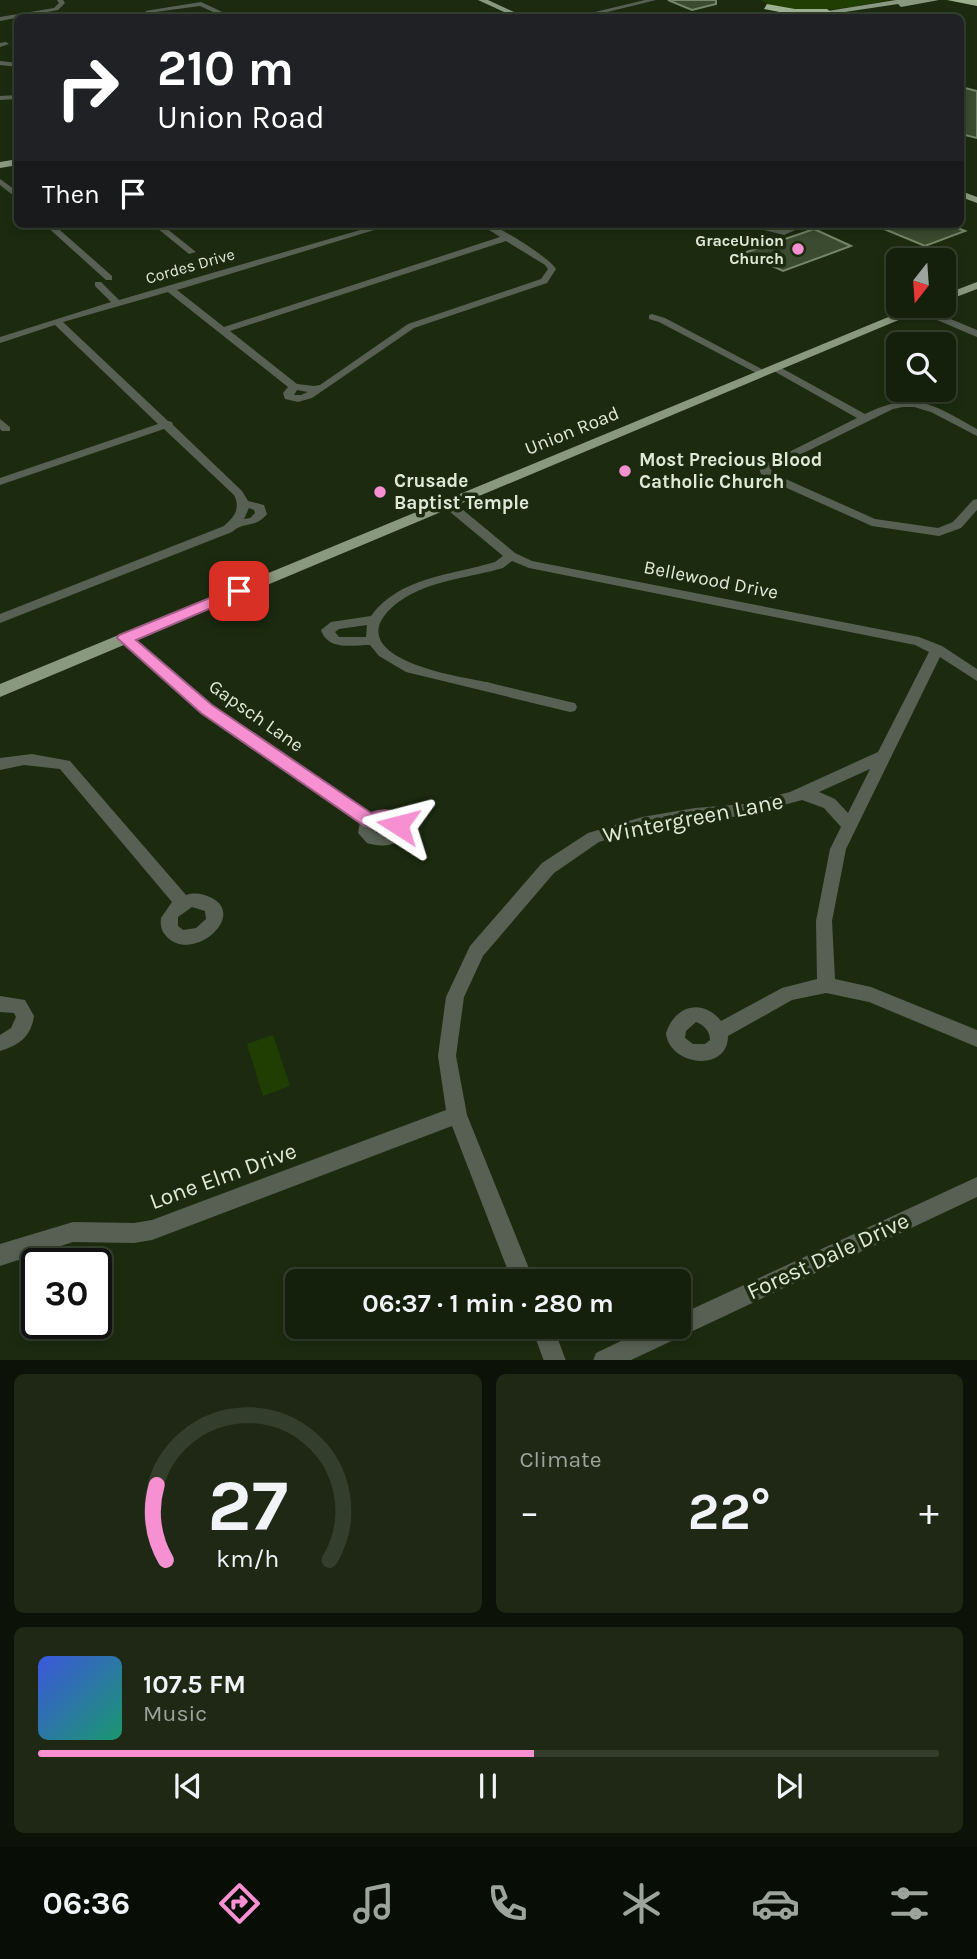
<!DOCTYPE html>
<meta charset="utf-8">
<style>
:root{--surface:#15200c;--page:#1e2815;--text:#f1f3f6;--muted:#9da39d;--line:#343e2d;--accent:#f690d0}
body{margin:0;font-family:Karla,sans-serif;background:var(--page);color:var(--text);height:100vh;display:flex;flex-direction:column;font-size:26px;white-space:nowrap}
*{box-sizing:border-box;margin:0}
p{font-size:23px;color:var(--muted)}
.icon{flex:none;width:38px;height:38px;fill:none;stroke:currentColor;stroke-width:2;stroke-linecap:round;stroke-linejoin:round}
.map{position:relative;height:1360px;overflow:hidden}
.details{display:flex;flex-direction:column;gap:14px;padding:14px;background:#0c1207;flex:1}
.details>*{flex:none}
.guide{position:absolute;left:14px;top:14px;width:950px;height:214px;border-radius:10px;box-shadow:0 4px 10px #0003,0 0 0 2px var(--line);background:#202124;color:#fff;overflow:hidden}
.needle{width:46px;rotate:197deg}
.buttons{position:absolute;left:886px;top:248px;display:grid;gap:14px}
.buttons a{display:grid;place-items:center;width:70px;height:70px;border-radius:10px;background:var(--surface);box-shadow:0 4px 10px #0003,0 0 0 2px var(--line);font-size:35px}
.speed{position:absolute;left:21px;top:1248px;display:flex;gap:14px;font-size:35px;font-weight:700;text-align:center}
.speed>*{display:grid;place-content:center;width:91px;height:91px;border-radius:50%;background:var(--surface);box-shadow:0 4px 10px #0003,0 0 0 2px var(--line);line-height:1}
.speed .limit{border:4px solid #111;border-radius:10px;background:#fff;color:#111}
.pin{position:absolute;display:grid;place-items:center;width:60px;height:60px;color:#fff;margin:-30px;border-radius:14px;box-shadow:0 4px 10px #0006}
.me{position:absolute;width:77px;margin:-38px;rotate:279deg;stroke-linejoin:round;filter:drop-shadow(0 0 5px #0008)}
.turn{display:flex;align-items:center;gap:24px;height:147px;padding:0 28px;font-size:32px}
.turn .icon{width:91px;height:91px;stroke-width:2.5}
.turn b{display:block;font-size:49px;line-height:60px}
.then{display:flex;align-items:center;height:66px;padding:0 28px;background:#0003;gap:14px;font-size:26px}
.big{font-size:52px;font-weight:700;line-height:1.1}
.details .card{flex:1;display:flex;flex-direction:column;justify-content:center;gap:10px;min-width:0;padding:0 24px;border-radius:10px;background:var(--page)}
.details .dial{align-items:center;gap:0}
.dial svg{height:182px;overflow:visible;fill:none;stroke:var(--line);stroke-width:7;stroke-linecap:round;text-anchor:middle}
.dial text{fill:var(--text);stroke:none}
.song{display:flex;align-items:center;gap:21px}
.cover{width:84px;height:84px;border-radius:10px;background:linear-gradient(135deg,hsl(230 70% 55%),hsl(160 70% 35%))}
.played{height:7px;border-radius:4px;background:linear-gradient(90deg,var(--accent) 55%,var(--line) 55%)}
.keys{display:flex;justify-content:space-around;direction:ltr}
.heat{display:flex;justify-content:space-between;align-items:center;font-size:38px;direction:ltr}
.details .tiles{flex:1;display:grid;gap:14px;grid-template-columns:1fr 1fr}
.card:last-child{grid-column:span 2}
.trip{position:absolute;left:285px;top:1269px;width:406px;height:70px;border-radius:10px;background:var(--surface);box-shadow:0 4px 10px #0003,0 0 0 2px var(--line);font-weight:700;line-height:70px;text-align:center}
.dock{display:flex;height:112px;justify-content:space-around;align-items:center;background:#080d05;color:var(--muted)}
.dock .icon{width:49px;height:49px}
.dock .active{color:var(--accent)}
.dock b{font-size:32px;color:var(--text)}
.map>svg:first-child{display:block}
</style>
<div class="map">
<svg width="977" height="1361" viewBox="0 0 977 1361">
<rect width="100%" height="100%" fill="#1c2b10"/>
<!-- green -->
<g fill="#213e02">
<path d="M761,0H890C859,6 786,21 761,0Z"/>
<path d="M273,1035L290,1086L263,1096L247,1044Z"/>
</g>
<!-- building -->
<g fill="#3b4b2f" stroke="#748668" stroke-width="2">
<path d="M668,0H716V4L692,10Z"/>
<path d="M961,87L977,91V138L961,134Z"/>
<path d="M872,224H948L965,231L925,246Z"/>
<path d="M814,229L851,246L783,271L744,253Z"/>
</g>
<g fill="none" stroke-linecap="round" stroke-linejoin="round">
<!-- minor -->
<g fill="#586053" fill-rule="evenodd">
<path d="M57,0H63L65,3L58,10L0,21V17L54,8L59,3Z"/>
<path d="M645,0H656L583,18H570Z"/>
<path d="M201,2L235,18H226L200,6L148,13L145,11Z"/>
<path d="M0,43L6,42L9,44L0,47Z"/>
<path d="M0,61L18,63V67L0,65Z"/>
<path d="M18,95V99L0,100V96Z"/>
<path d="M0,179L18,192V199L0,185Z"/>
<path d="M44,224H53L112,276V280H106Z"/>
<path d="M152,224H161L196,252L189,254Z"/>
<path d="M381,224H394L177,290L224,327L500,237L480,224C483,224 488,224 491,225C503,229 551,259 556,269L547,283L414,328L312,398L298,402L285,399L283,393L288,387L168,292L63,322L168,421L172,422L173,425L242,491L248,501L264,505L267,514C255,529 244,521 232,532L0,623V614L224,526C234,517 241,509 234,495L164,429L0,485V478L158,424L55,325L0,343V337L111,302L95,286V282H101L119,300ZM506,241L545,265L548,269L541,279L408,324L320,385L314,386L297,384L230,331ZM297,390L308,392L301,395H294ZM249,508L254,510L255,513L250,518L244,519Z"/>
<path d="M797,224H809L784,235L764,230L775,225L784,229Z"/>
<path d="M919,306L977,330V337L916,311V307Z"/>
<path d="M652,314L665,318L769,373L760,375L659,322L649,319V315Z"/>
<path d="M776,365L865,414C915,390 932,404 977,429V436L931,412L914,407H903L893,409L771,469L772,473L875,519L938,528L953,522L973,500L977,499V510L961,528L939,536L872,526L762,477L759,468L761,466L857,418L772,370V366Z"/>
<path d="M0,419L10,427V431H2L0,429Z"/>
<path d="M447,499L451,500L515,553L532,561L919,637L942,646L977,669V681L940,657L846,849L832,921L835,979L871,987L977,1030V1047L869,1002L826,993L792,1000L728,1036C728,1073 669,1066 666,1033C675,1005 703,998 721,1021L782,988L817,979L816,921L830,849L841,827L824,808L802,800L744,816L695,820L642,829L599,842L554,873L483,956L464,997L456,1056L467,1115L534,1281H512L452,1126L152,1240L134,1243L73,1242L0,1266V1244L73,1222L134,1223L152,1220L446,1110L438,1056L446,997L470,946L542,863L588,833L642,817L695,808L744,804L790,792L878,752L929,652L915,645L529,568L512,561L503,568C472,577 435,580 406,597C396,603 385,612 380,623C365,663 462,677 487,682C514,689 542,695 570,702L575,703L577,707L575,711L570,712L406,672L379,656L370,645C352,645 328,651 321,630L331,622L371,616C399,577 452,575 495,562L503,556L443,506V500ZM367,625L366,637H339L335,632L339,629ZM870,769L848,813L835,799L819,792ZM696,1022C704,1025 710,1031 710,1040L705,1044H693L685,1038L686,1031Z"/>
<path d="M125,634L130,635L211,705L370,813L383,810L402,817C413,842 388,850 367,843L358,833L360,822L201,713L120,641L118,638ZM382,822L388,824L389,831L376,833L375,826Z"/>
<path d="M32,754L70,761L186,895C195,892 204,894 212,898C246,916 195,962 168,938C162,932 160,927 161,918L172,902L60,769L24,765L0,770V758ZM192,907L205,911L206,919L196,928L183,930L178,926V917Z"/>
<path d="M0,996L25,1000L34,1016C31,1037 19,1045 0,1051V1035L11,1028L16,1017L14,1013L0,1012Z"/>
<path d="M977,1177V1197L629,1361H593L596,1353L652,1326H679V1315Z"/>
<path d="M531,1326H553L566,1361H544Z"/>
</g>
<!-- major -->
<g fill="#89997f" fill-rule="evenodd">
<path d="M478,0H488L527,18H517Z"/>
<path d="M896,0H939L901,7L898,4L805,18H784Z"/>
<path d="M18,159V165L0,168V162Z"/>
<path d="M961,191L977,197V203L961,197Z"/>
<path d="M977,282V289L943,302V295Z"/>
<path d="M915,306H932L0,697V684Z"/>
</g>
<!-- highway -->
<g fill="#9db090" fill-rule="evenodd">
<path d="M947,0H977V6Z"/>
<path d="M767,4L795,9H827L831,12L827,15H795L764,9Z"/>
</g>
</g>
<!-- route -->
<path fill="#f690d0" stroke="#a05e87" stroke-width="2" d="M239,586L244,588L246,591L244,594L136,640L212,705L371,813C387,807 399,810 407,825L404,829H392L384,822L370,827L363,825L201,713L117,638L119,635Z"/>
<!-- markers -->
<g fill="#f690d0" stroke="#1c2b10" stroke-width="2.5">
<circle cx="798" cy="249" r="7"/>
<circle cx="625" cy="471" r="7"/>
<circle cx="380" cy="492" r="7"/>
</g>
<g text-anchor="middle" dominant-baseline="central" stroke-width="7" stroke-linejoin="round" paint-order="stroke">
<!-- far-poi labels -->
<g font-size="16" font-weight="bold" fill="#dfe9d8" stroke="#1c2b10" text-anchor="end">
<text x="784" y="240">GraceUnion<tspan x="784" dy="18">Church</tspan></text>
</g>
<!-- far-street labels -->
<g font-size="16" fill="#dfe9d8" stroke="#1c2b10">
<text transform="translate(190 266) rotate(-16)">Cordes Drive</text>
</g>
<!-- street labels -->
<g font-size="19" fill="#dfe9d8" stroke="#1c2b10">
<text transform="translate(572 431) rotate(-22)">Union Road</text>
<text transform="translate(711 580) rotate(11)">Bellewood Drive</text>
<text transform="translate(256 716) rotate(35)">Gapsch Lane</text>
</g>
<!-- poi labels -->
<g font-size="19" font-weight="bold" fill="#dfe9d8" stroke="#1c2b10" text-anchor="start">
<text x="639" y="460">Most Precious Blood<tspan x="639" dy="22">Catholic Church</tspan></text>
<text x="394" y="481">Crusade<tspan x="394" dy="22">Baptist Temple</tspan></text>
</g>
<!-- near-street labels -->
<g font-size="23" fill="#dfe9d8" stroke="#1c2b10">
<text transform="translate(693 818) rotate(-11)">Wintergreen Lane</text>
<text transform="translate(223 1176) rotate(-20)">Lone Elm Drive</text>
<text transform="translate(828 1256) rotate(-25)">Forest Dale Drive</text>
</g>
</g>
</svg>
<div class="buttons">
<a><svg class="needle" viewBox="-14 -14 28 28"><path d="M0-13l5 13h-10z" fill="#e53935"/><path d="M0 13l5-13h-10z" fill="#9da39d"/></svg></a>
<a><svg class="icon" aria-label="search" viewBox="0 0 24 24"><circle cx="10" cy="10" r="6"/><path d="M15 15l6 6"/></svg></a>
</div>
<div class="speed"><div class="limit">30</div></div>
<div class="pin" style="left:239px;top:591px;background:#d93025"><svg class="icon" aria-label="arrive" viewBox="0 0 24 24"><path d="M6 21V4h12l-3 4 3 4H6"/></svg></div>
<svg class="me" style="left:398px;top:825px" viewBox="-20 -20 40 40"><path d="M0-17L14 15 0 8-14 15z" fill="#f690d0" stroke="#fff" stroke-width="4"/></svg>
<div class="trip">06:37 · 1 min · 280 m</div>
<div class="guide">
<div class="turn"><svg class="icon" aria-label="right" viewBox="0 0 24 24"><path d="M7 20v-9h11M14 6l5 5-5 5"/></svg><div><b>210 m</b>Union Road</div></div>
<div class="then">Then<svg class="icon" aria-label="arrive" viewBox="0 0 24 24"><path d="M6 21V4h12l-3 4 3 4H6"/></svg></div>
</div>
</div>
<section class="details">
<div class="tiles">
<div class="card dial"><svg viewBox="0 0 100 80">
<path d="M14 69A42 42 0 1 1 86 69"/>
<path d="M14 69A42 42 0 0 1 10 36" stroke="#f690d0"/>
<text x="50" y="56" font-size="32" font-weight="700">27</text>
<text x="50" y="72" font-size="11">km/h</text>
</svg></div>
<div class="card"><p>Climate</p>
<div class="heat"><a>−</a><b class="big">22°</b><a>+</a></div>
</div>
<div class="card">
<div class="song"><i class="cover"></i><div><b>107.5 FM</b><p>Music</p></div></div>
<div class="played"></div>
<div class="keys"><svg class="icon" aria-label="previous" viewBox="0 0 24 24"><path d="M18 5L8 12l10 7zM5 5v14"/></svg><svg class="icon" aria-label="pause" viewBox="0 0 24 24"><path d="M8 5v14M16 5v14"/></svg><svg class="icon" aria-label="next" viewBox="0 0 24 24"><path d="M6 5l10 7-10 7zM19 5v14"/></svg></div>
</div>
</div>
</section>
<nav class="dock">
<b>06:36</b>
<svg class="icon active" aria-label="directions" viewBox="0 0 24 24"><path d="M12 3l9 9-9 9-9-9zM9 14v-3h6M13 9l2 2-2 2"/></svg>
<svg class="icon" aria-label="music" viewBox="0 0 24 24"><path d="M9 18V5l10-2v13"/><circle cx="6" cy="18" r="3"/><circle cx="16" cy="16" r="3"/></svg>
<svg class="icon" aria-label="phone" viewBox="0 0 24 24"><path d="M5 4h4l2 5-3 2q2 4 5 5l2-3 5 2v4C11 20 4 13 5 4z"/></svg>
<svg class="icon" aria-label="climate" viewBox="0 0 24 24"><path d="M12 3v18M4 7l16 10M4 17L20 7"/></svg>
<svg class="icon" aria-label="car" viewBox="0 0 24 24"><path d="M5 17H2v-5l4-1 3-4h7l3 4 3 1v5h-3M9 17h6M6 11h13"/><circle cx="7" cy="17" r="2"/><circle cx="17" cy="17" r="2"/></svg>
<svg class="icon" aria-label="filters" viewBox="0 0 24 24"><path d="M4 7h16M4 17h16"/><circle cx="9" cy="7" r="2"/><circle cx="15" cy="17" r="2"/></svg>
</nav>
